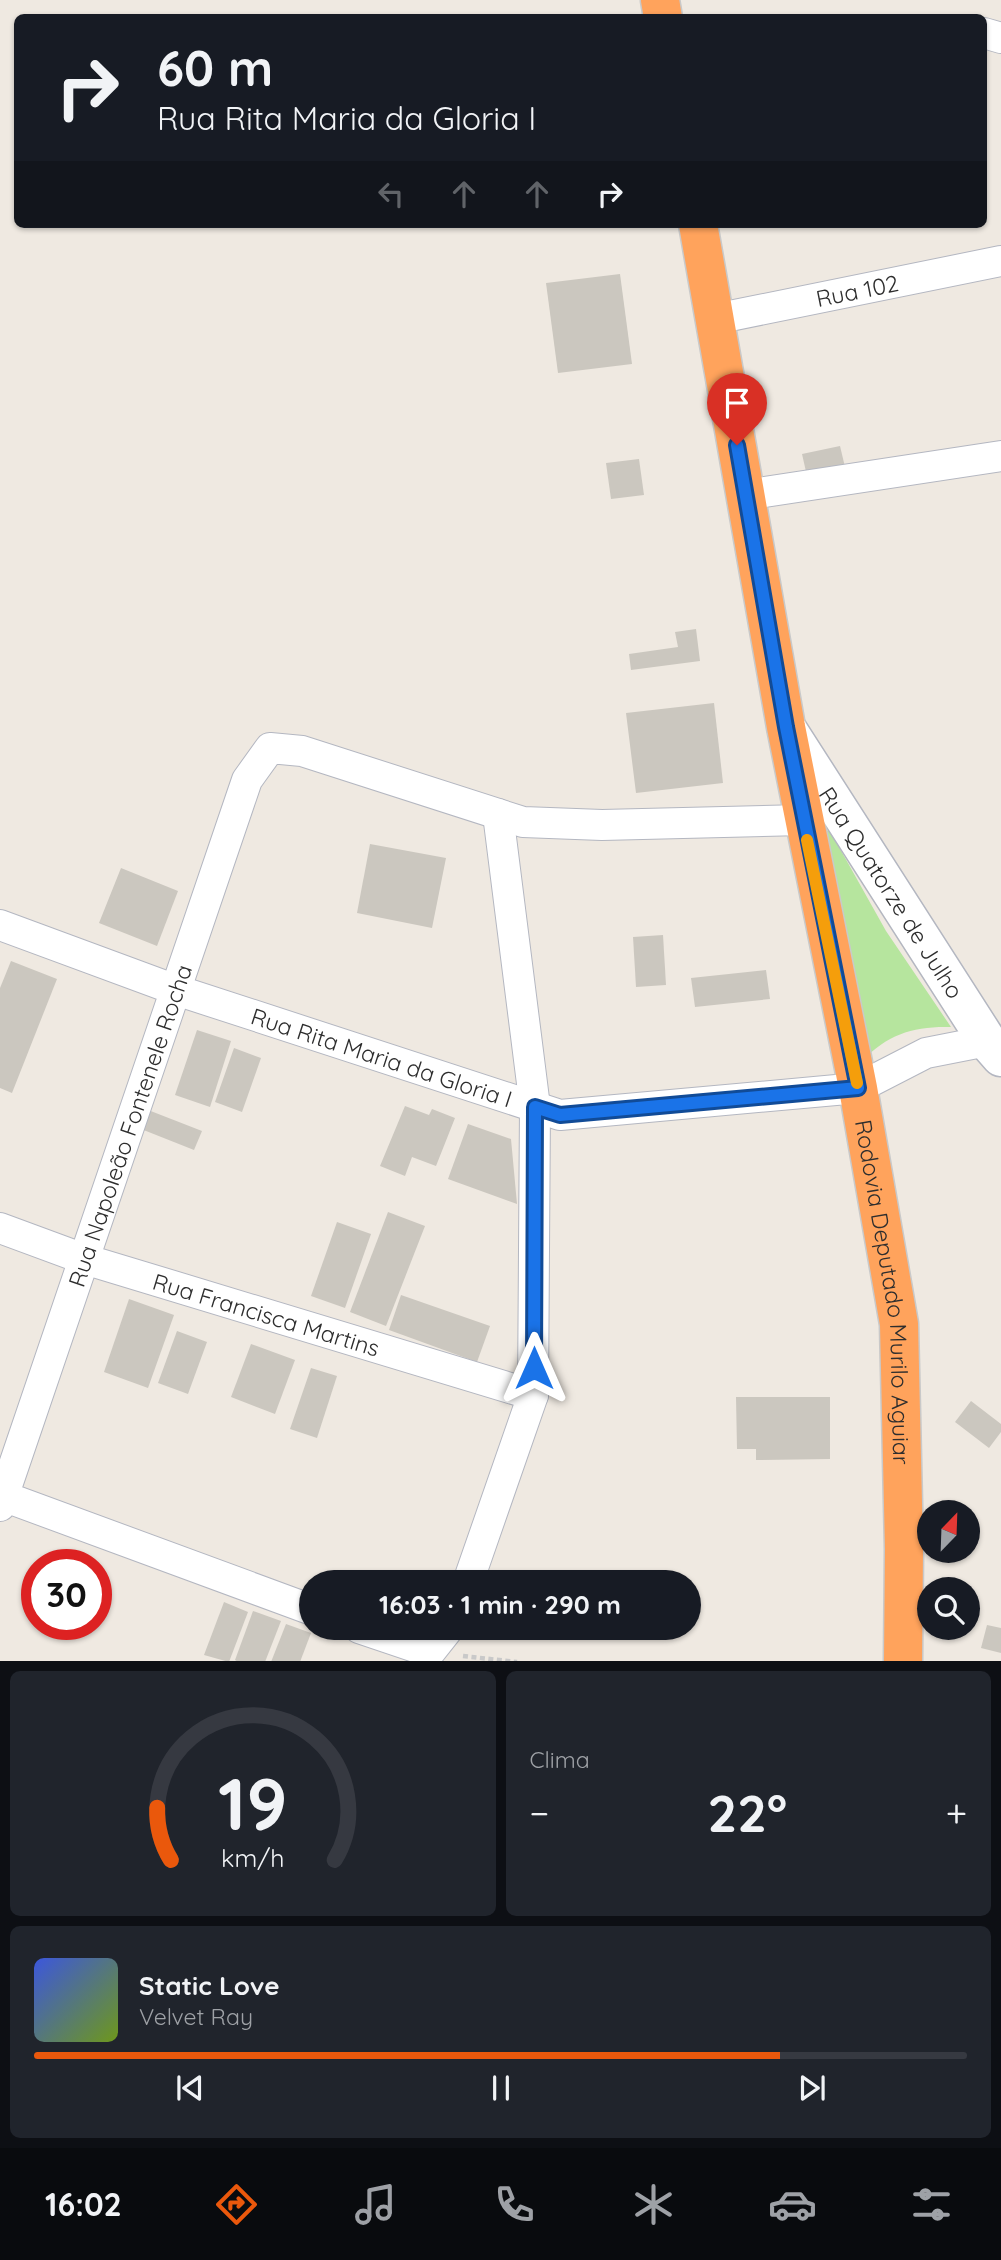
<!DOCTYPE html>
<html lang="pt">
<meta charset="utf-8">
<style>
:root{--surface:#171b24;--page:#20242c;--text:#f1f3f6;--muted:#9ea1a6;--line:#363941;--accent:#ea580c}
body{margin:0;font-family:Quicksand,sans-serif;background:var(--page);color:var(--text);height:100vh;display:flex;flex-direction:column;font-size:26px;white-space:nowrap}
*{box-sizing:border-box;margin:0}
p{font-size:23px;color:var(--muted)}
.icon{flex:none;width:38px;height:38px;fill:none;stroke:currentColor;stroke-width:2;stroke-linecap:round;stroke-linejoin:round}
.map{position:relative;height:1661px;overflow:hidden}
.side{display:flex;flex-direction:column;gap:10px;padding:10px;background:#0d0f14;flex:1}
.side>*{flex:none}
.top-card{position:absolute;left:14px;top:14px;width:973px;height:214px;border-radius:10px;box-shadow:0 2px 5px #0004;background:#171b24;color:var(--text);overflow:hidden}
.needle{width:46px;rotate:23deg}
.controls{position:absolute;left:917px;top:1500px;display:grid;gap:14px}
.controls a{display:grid;place-items:center;width:63px;height:63px;border-radius:50%;background:var(--surface);box-shadow:0 2px 5px #0004;font-size:35px}
.speed{position:absolute;left:21px;top:1549px;display:flex;gap:14px;font-size:35px;font-weight:700;text-align:center}
.speed>*{display:grid;place-content:center;width:91px;height:91px;border-radius:50%;background:var(--surface);box-shadow:0 2px 5px #0004;line-height:1}
.speed .limit{border:10px solid #d22;background:#fff;color:#111}
.pin{position:absolute;display:grid;place-items:center;width:60px;height:60px;color:#fff;margin:-72px -30px;border-radius:50% 50% 50% 0;rotate:-45deg;box-shadow:0 0 7px #0007}
.pin .icon{rotate:45deg}
.me{position:absolute;width:77px;margin:-38px;rotate:0deg;stroke-linejoin:round;filter:drop-shadow(0 0 5px #0008)}
.turn{display:flex;align-items:center;gap:24px;height:147px;padding:0 28px;font-size:32px}
.turn .icon{width:91px;height:91px;stroke-width:2.5}
.turn b{display:block;font-size:49px;line-height:60px}
.lanes{display:flex;align-items:center;height:66px;padding:0 28px;background:#0003;justify-content:center;gap:35px;direction:ltr}
.lanes .off{opacity:.35}
.big{font-size:52px;font-weight:700;line-height:1.1}
.side .widget{flex:1;display:flex;flex-direction:column;justify-content:center;gap:10px;min-width:0;padding:0 24px;border-radius:10px;background:var(--page)}
.side .dial{align-items:center;gap:0}
.dial svg{height:182px;overflow:visible;fill:none;stroke:var(--line);stroke-width:7;stroke-linecap:round;text-anchor:middle}
.dial text{fill:var(--text);stroke:none}
.song{display:flex;align-items:center;gap:21px}
.cover{width:84px;height:84px;border-radius:10px;background:linear-gradient(135deg,hsl(230 70% 55%),hsl(80 70% 35%))}
.played{height:7px;border-radius:4px;background:linear-gradient(90deg,var(--accent) 80%,var(--line) 80%)}
.keys{display:flex;justify-content:space-around;direction:ltr}
.heat{display:flex;justify-content:space-between;align-items:center;font-size:38px;direction:ltr}
.side .tiles{flex:1;display:grid;gap:10px;grid-template-columns:1fr 1fr}
.widget:last-child{grid-column:span 2}
.trip{position:absolute;left:299px;top:1570px;width:402px;height:70px;border-radius:35px;background:var(--surface);box-shadow:0 2px 5px #0004;font-weight:700;line-height:70px;text-align:center}
.tabs{display:flex;height:112px;justify-content:space-around;align-items:center;background:#090b0e;color:var(--muted)}
.tabs .icon{width:49px;height:49px}
.tabs .on{color:var(--accent)}
.tabs b{font-size:32px;color:var(--text)}
.map>svg:first-child{display:block}
</style>
<div class="map">
<svg width="1001" height="1662" viewBox="0 0 1001 1662">
<rect width="100%" height="100%" fill="#efe9e1"/>
<!-- green -->
<path fill="#b6e59e" d="M825,830L830,831L886,931L951,1027C914,1026 888,1034 862,1061Z"/>
<!-- building -->
<g fill="#cbc7bf">
<path d="M620,274L632,364L558,373L546,283Z"/>
<path d="M840,446L845,467L807,476L802,454Z"/>
<path d="M639,459L644,495L611,499L606,463Z"/>
<path d="M696,629L700,661L631,670L629,654L678,647L675,632Z"/>
<path d="M714,703L723,783L636,793L626,713Z"/>
<path d="M370,844L446,858L432,928L357,913Z"/>
<path d="M121,868L178,891L157,946L99,923Z"/>
<path d="M663,935L666,985L636,987L633,937Z"/>
<path d="M11,961L57,979L12,1093L0,1088V988Z"/>
<path d="M766,970L770,999L695,1007L691,978Z"/>
<path d="M197,1030L231,1041L210,1107L175,1095Z"/>
<path d="M234,1048L261,1058L242,1112L215,1102Z"/>
<path d="M405,1106L429,1115L432,1109L455,1118L436,1166L412,1157L405,1176L380,1166Z"/>
<path d="M143,1108L202,1131L194,1150L136,1127Z"/>
<path d="M468,1124L511,1139L517,1204L448,1179Z"/>
<path d="M388,1212L425,1226L386,1326L350,1312Z"/>
<path d="M337,1222L371,1234L345,1308L311,1296Z"/>
<path d="M401,1295L490,1326L477,1362L389,1330Z"/>
<path d="M129,1299L174,1315L148,1388L104,1372Z"/>
<path d="M177,1331L207,1342L188,1394L158,1383Z"/>
<path d="M251,1344L295,1360L275,1414L231,1397Z"/>
<path d="M311,1368L337,1376L317,1438L290,1429Z"/>
<path d="M736,1397H830V1459L756,1460V1449H737Z"/>
<path d="M971,1401L1001,1424V1432L989,1448L955,1422Z"/>
<path d="M224,1602L248,1612L229,1662L204,1655Z"/>
<path d="M253,1611L281,1621L265,1662H238L235,1660Z"/>
<path d="M286,1624L311,1633L300,1662H271Z"/>
<path d="M987,1625L1001,1628V1653L981,1648Z"/>
</g>
<g fill="none" stroke-linecap="round" stroke-linejoin="round">
<defs>
<g id="street">
<path d="M984,33L1001,38"/>
<path id="s1" d="M715,319L1001,261"/>
<path d="M745,495L1001,456"/>
<path id="s2" d="M0,925L176,990L560,1115L858,1088L926,1053L987,1041"/>
<path id="s3" d="M0,1228L84,1259L533,1395"/>
<path d="M0,1495L312,1610"/>
<path id="s4" d="M0,1506L247,780L270,748L302,751L523,822L602,825L803,820"/>
<path d="M468,1582L533,1395L535,1107L498,814"/>
<path d="M359,1628L430,1652L449,1628"/>
</g>
<g id="secondary">
<path id="s5" d="M787,729L987,1041L1001,1057"/>
</g>
<g id="highway">
<path d="M660,0L663,18"/>
<path id="s6" d="M698,224L786,727L858,1088L899,1324L904,1549L903,1662"/>
</g>
</defs>
<!-- street casing -->
<use href="#street" stroke="#b4b7c1" stroke-width="32"/>
<!-- secondary casing -->
<use href="#secondary" stroke="#b4b7c1" stroke-width="41"/>
<!-- highway casing -->
<use href="#highway" stroke="#c9c9c9" stroke-width="41"/>
<!-- path -->
<path stroke="#c9c9c9" stroke-width="4.5" stroke-dasharray="5 3.5" stroke-linecap="butt" d="M463,1656L517,1662"/>
<!-- street -->
<use href="#street" stroke="#fff" stroke-width="30"/>
<!-- secondary -->
<use href="#secondary" stroke="#fff" stroke-width="38"/>
<!-- highway -->
<use href="#highway" stroke="#ffa35c" stroke-width="38"/>
</g>
<g fill="none" stroke-linecap="round" stroke-linejoin="round">
<defs>
<path id="route" d="M534,1368L535,1107L560,1115L858,1088L786,727L737,445"/>
</defs>
<!-- route casing -->
<use href="#route" stroke="#114b97" stroke-width="18"/>
<!-- route -->
<use href="#route" stroke="#1a73e8" stroke-width="12"/>
<!-- slow -->
<path stroke="#f59e0b" stroke-width="12" d="M807,840L857,1083"/>
</g>
<g text-anchor="middle" dominant-baseline="central" stroke-width="5" stroke-linejoin="round" paint-order="stroke">
<!-- street labels -->
<g font-size="23" fill="#2e2e2e" stroke="#fff">
<text stroke="none"><textPath href="#s1" startOffset="145">Rua 102</textPath></text>
<text stroke="none"><textPath href="#s5" startOffset="194">Rua Quatorze de Julho</textPath></text>
<text stroke="none"><textPath href="#s2" startOffset="404">Rua Rita Maria da Gloria I</textPath></text>
<text stroke="none"><textPath href="#s4" startOffset="402">Rua Napoleão Fontenele Rocha</textPath></text>
<text stroke="none"><textPath href="#s6" startOffset="1085">Rodovia Deputado Murilo Aguiar</textPath></text>
<text stroke="none"><textPath href="#s3" startOffset="280">Rua Francisca Martins</textPath></text>
</g>
</g>
</svg>
<div class="controls">
<a><svg class="needle" viewBox="-14 -14 28 28"><path d="M0-13l5 13h-10z" fill="#e53935"/><path d="M0 13l5-13h-10z" fill="#9ea1a6"/></svg></a>
<a><svg class="icon" aria-label="search" viewBox="0 0 24 24"><circle cx="10" cy="10" r="6"/><path d="M15 15l6 6"/></svg></a>
</div>
<div class="speed"><div class="limit">30</div></div>
<div class="pin" style="left:737px;top:445px;background:#d93025"><svg class="icon" aria-label="arrive" viewBox="0 0 24 24"><path d="M6 21V4h12l-3 4 3 4H6"/></svg></div>
<svg class="me" style="left:534px;top:1368px" viewBox="-20 -20 40 40"><path d="M0-17L14 15 0 8-14 15z" fill="#1a73e8" stroke="#fff" stroke-width="4"/></svg>
<div class="trip">16:03 · 1 min · 290 m</div>
<div class="top-card">
<div class="turn"><svg class="icon" aria-label="right" viewBox="0 0 24 24"><path d="M7 20v-9h11M14 6l5 5-5 5"/></svg><div><b>60 m</b>Rua Rita Maria da Gloria I</div></div>
<div class="lanes"><svg class="icon off" aria-label="left" viewBox="0 0 24 24"><path d="M17 20v-9H6M10 6l-5 5 5 5"/></svg><svg class="icon off" aria-label="ahead" viewBox="0 0 24 24"><path d="M12 20V5M6 11l6-6 6 6"/></svg><svg class="icon off" aria-label="ahead" viewBox="0 0 24 24"><path d="M12 20V5M6 11l6-6 6 6"/></svg><svg class="icon" aria-label="right" viewBox="0 0 24 24"><path d="M7 20v-9h11M14 6l5 5-5 5"/></svg></div>
</div>
</div>
<section class="side">
<div class="tiles">
<div class="widget dial"><svg viewBox="0 0 100 80">
<path d="M14 69A42 42 0 1 1 86 69"/>
<path d="M14 69A42 42 0 0 1 8 46" stroke="#ea580c"/>
<text x="50" y="56" font-size="32" font-weight="700">19</text>
<text x="50" y="72" font-size="11">km/h</text>
</svg></div>
<div class="widget"><p>Clima</p>
<div class="heat"><a>−</a><b class="big">22°</b><a>+</a></div>
</div>
<div class="widget">
<div class="song"><i class="cover"></i><div><b>Static Love</b><p>Velvet Ray</p></div></div>
<div class="played"></div>
<div class="keys"><svg class="icon" aria-label="previous" viewBox="0 0 24 24"><path d="M18 5L8 12l10 7zM5 5v14"/></svg><svg class="icon" aria-label="pause" viewBox="0 0 24 24"><path d="M8 5v14M16 5v14"/></svg><svg class="icon" aria-label="next" viewBox="0 0 24 24"><path d="M6 5l10 7-10 7zM19 5v14"/></svg></div>
</div>
</div>
</section>
<nav class="tabs">
<b>16:02</b>
<svg class="icon on" aria-label="directions" viewBox="0 0 24 24"><path d="M12 3l9 9-9 9-9-9zM9 14v-3h6M13 9l2 2-2 2"/></svg>
<svg class="icon" aria-label="music" viewBox="0 0 24 24"><path d="M9 18V5l10-2v13"/><circle cx="6" cy="18" r="3"/><circle cx="16" cy="16" r="3"/></svg>
<svg class="icon" aria-label="phone" viewBox="0 0 24 24"><path d="M5 4h4l2 5-3 2q2 4 5 5l2-3 5 2v4C11 20 4 13 5 4z"/></svg>
<svg class="icon" aria-label="climate" viewBox="0 0 24 24"><path d="M12 3v18M4 7l16 10M4 17L20 7"/></svg>
<svg class="icon" aria-label="car" viewBox="0 0 24 24"><path d="M5 17H2v-5l4-1 3-4h7l3 4 3 1v5h-3M9 17h6M6 11h13"/><circle cx="7" cy="17" r="2"/><circle cx="17" cy="17" r="2"/></svg>
<svg class="icon" aria-label="filters" viewBox="0 0 24 24"><path d="M4 7h16M4 17h16"/><circle cx="9" cy="7" r="2"/><circle cx="15" cy="17" r="2"/></svg>
</nav>
